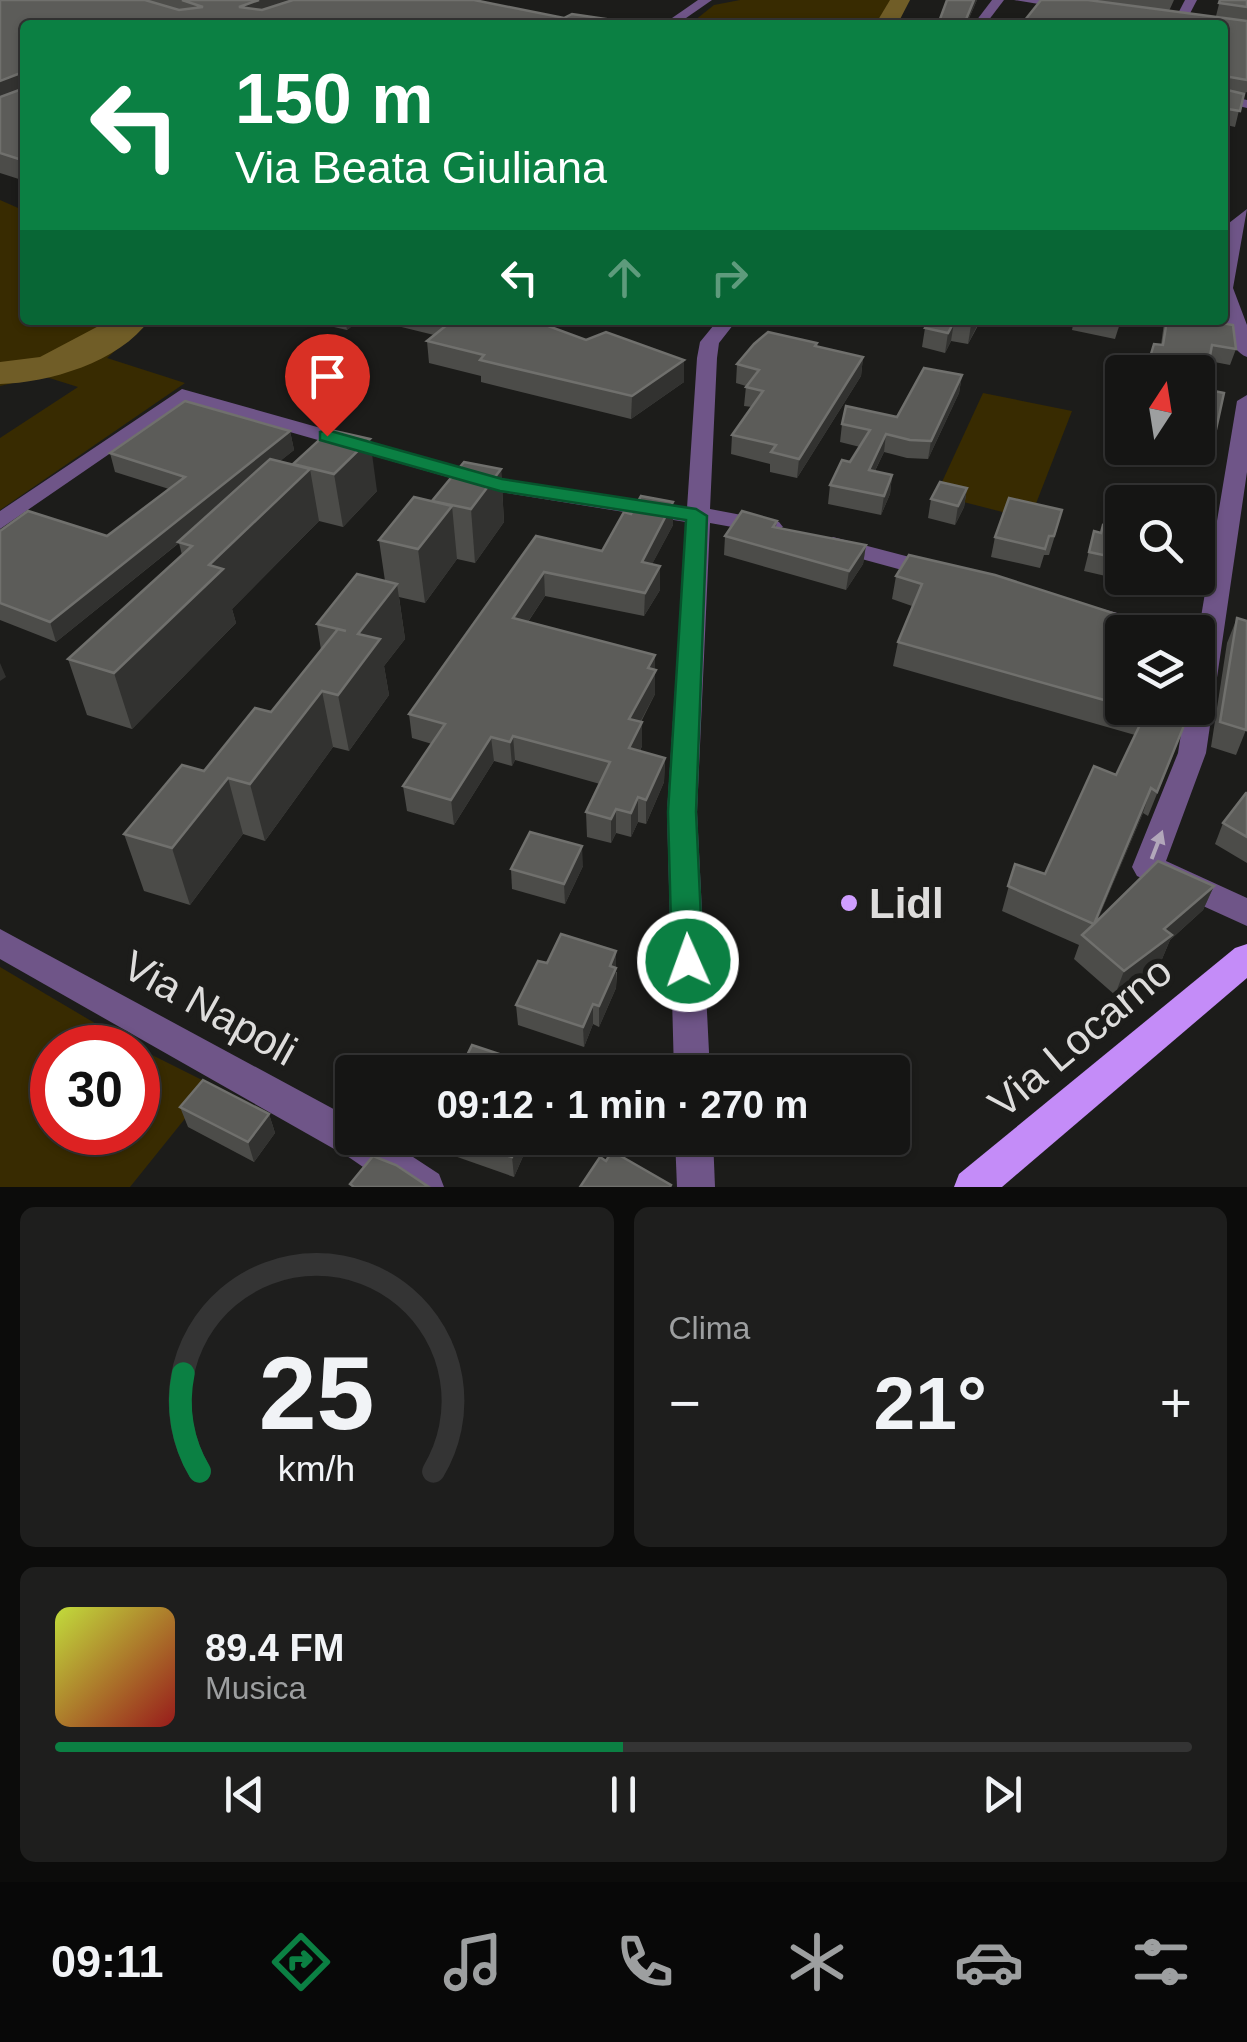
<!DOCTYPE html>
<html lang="it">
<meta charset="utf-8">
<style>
:root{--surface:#151514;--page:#1e1e1d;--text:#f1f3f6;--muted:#9d9fa0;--line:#343434;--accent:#0b8043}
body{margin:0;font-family:Arial,sans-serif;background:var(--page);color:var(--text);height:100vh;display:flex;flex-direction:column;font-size:38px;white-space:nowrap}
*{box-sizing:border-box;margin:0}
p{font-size:32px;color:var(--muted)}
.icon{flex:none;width:55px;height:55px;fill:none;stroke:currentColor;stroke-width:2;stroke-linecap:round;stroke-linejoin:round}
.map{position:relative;height:1187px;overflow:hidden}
.sheet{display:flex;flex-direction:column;gap:20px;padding:20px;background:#0c0c0b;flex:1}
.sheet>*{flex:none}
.banner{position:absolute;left:20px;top:20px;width:1208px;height:305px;border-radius:10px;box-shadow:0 2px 8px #0004,0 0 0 2px var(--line);background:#0b8043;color:#fff;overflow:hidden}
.needle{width:65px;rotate:12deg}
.fabs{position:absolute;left:1105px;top:355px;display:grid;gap:20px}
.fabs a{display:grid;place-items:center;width:110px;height:110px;border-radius:10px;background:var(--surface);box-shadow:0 2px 8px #0004,0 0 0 2px var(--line);font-size:50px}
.speed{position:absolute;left:30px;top:1025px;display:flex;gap:20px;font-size:50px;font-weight:700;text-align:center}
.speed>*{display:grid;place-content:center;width:130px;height:130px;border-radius:50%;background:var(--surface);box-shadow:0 2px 8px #0004,0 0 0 2px var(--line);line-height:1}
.speed .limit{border:15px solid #d22;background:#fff;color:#111}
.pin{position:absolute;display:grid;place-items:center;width:85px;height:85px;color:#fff;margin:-102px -42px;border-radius:50% 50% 50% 0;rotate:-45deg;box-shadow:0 0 10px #0007}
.pin .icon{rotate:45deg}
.me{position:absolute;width:110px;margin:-55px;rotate:358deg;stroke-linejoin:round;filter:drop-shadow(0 0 8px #0008)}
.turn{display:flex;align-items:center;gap:35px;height:210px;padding:0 50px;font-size:45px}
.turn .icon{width:130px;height:130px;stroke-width:2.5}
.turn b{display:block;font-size:70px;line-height:85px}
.lanes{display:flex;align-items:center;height:95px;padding:0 50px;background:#0003;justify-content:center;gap:50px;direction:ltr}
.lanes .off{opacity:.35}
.big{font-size:75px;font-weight:700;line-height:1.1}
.sheet .widget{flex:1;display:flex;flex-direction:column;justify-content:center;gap:15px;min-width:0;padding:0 35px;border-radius:15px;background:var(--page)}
.sheet .dial{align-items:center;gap:0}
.dial svg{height:260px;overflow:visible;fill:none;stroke:var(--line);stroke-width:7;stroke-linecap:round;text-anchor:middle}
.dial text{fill:var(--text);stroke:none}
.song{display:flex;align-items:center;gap:30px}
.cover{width:120px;height:120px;border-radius:15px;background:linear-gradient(135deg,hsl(70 70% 55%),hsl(0 70% 35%))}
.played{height:10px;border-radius:5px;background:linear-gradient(90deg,var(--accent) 50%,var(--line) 50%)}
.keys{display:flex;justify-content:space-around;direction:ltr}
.heat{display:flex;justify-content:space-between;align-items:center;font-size:55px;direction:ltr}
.sheet .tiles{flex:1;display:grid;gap:20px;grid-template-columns:1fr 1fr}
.widget:last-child{grid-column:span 2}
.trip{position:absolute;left:335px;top:1055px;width:575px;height:100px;border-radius:10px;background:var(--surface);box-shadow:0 2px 8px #0004,0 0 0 2px var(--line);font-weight:700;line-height:100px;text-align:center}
.dock{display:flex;height:160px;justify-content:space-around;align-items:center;background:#080808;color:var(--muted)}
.dock .icon{width:70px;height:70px}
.dock .selected{color:var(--accent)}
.dock b{font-size:45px;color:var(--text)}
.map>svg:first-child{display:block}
</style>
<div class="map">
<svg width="1247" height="1187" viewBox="0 0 1247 1187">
<rect width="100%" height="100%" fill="#1c1c1a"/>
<!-- green -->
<g fill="#382b01">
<path d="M740,0H892L893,8L879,25H689L714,5Z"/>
<path d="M0,200L25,211V320H150L107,358L185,383L0,510V438L78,387L43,376L0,386Z"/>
<path d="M983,393L1072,411L1030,519L936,495Z"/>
<path d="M0,967L137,1048H52V1132H138V1048L212,1085L130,1187H0Z"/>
</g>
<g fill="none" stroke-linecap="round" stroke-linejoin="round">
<!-- river -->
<g fill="#705d27" fill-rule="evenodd">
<path d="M890,0H910L897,25H875Z"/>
<path d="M110,320H149C120,362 48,383 0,384V362L40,357Z"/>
</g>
<!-- minor -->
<g fill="#6f5588" fill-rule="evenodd">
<path d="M698,0H712L676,25H662Z"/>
<path d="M992,0H1004L985,25H973Z"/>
<path d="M1014,0H1048L1075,6L1069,9Z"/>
<path d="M1185,0H1197L1184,25H1172Z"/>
<path d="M1222,94L1247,100V108L1222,102Z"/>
<path d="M1247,209L1233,288L1247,325V357C1213,345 1223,251 1229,223Z"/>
<path d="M718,320H737L719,343L717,358L710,509L779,522L783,527L771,534L710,523L697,812L710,1072H674L667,812L686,522L500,492L185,402L0,529V511L182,389L502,479L687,508L697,358L700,342Z"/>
<path d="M1247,395V472L1206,753L1166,861L1247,898V926L1137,876L1132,867L1178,753L1185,708H1198V635L1237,401Z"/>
<path d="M833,537L944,566L947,571L935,579L825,549L821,544Z"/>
<path d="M1084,604L1165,626L1169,632H1127L1075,618L1071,612L1075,606Z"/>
<path d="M0,929L352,1119V1138H384L439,1174L444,1187H392L350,1158L0,959Z"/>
<path d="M675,1138H713L715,1187H677Z"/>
</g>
<!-- major -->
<path fill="#c48cf8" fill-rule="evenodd" d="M1247,944V978L1002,1187H954L959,1174L1235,948Z"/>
</g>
<!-- wall -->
<g fill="#4c4c49">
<path d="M0,0H474L564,18L606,19V25H25V181L0,173Z"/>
<path d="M947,0H977L966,25H939Z"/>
<path d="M1041,0H1174L1169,11L1247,21V92L1243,94L1235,127L1222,124V25Z"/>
<path d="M1220,0H1247V21L1216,16Z"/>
<path d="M321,320H360L347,330L321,324Z"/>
<path d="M373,320H533L684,382L631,419L481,382V376L429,363L427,341L434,335Z"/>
<path d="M930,320H1005L1002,326L980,322L968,344L951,341L945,353L922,347L925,328Z"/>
<path d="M1074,320H1121L1115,339L1072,330Z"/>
<path d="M1148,320H1205L1236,349L1230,365L1209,361L1204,389L1215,434L1209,451L1193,448H1198V372H1146L1154,344L1161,345L1164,323Z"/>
<path d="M817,343V346L863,357L861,376L797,478L770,472V464L731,454L732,435L752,407L744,406L746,386L736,383L737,364Z"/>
<path d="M962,375L959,393L928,459L907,458L884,452L875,471L892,475L890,494L881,515L828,504L830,485L850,462L860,447L840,442L842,424L897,417Z"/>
<path d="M330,430L377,491L343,527L319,521L232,609L236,623L132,729L87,715L68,659L182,555L179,543L56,642L0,620V531L107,536L169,489L115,472L110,453L290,431L294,450L280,461L293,464Z"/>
<path d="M501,469L504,522L475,563L457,559L425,603L399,597L405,639L384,666L389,695L349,751L333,747L265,841L243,834L190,905L144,891L124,834L204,771L271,712L321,650L317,624L385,581L379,540L432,501Z"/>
<path d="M967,488L964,507L955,525L928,518L931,499Z"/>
<path d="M673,502V525L652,564L660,590L644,616L545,596L528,622L655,655V694L641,722H642V746L640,751L665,758L664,782L646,824L638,822L631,837L616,833L611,843L587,837L586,812L600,784L515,760L512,766L494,761L454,825L407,811L403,786L432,744L412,738L409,714L536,536L602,551L631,514Z"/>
<path d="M777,521L776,527L866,545L863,564L846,590L724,555L725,536Z"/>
<path d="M1057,529L1049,555H1044L1040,568L991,557L995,537Z"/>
<path d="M1122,530V578H1198V541L1206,564L1199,573L1192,596L1084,571L1094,531L1101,533Z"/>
<path d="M896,576L1122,647V708H1186L1174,752L1148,816L1143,813L1097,921L1214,886L1203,910L1170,940L1162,959L1115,995L1074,959L1079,945L1002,911L1015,864L1045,874L1116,775L1135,735L893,666L898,642L912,606L892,599Z"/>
<path d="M1237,618L1246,730L1236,755L1211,747L1227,643Z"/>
<path d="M1247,793V863L1215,844L1223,823Z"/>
<path d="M583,866L565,904L512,889L511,869Z"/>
<path d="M547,963L617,972L616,988L599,1027L593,1024L584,1047L518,1025L516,1005Z"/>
<path d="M180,1107L269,1114L275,1133L254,1162L188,1127Z"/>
<path d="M425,1138H531L514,1177L426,1146Z"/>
</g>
<!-- shaded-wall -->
<g fill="#323230">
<path d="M259,0H310L244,25L239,7Z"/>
<path d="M974,0H977L966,25H964Z"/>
<path d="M18,74L24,94L0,104V81Z"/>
<path d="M345,320H360L347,330Z"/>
<path d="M974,320H980L968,344L971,325Z"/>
<path d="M954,322L951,341L945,353L948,333Z"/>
<path d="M863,357L861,376L797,478L799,459Z"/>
<path d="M684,360V382L631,419L632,396Z"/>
<path d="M962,375L959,393L928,459L931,441Z"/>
<path d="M290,431L294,450L56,642L50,622Z"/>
<path d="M886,434L884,452L866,489L869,470Z"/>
<path d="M370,439L377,491L343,527L334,474Z"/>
<path d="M310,469L319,521L232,609L236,623L132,729L114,673L209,565Z"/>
<path d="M501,469L504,522L475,563L471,509Z"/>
<path d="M892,475L890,494L881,515L884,496Z"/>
<path d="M967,488L964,507L955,525L958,506Z"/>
<path d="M673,502V525L641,585L642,562Z"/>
<path d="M452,506L457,559L425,603L418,549Z"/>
<path d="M1212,544L1206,564L1198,576L1202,560Z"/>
<path d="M866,545L863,564L846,590L849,571Z"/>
<path d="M660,566V590L644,616L645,593Z"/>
<path d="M544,572L545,596L515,641L513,618Z"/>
<path d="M397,584L405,639L384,666L389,695L349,751L338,695L358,634Z"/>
<path d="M655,655V694L629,743V719L648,668Z"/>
<path d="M0,663L6,677L0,681Z"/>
<path d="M1203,680L1198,695V682Z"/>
<path d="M322,691L333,747L265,841L250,784Z"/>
<path d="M642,722V746L629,772V748Z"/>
<path d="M513,736L515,760L512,766L510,742Z"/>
<path d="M491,737L494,761L454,825L451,800Z"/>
<path d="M665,758L664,782L646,824V800Z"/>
<path d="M228,778L243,834L190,905L172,848Z"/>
<path d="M1151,788L1143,813L1089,940L1094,924Z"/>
<path d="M638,797V822L631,837V813Z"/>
<path d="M616,809V833L611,843V819Z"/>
<path d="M582,846L583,866L565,904L564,884Z"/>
<path d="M1214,886L1203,910L1170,940L1162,959L1115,995L1124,971L1164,929Z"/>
<path d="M616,951V988L599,1027V1006L610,966Z"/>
<path d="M593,1004V1024L584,1047L583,1027Z"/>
<path d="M269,1114L275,1133L254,1162L248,1142Z"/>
<path d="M520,1138H531L514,1177L512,1157Z"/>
</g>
<!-- building -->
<g fill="#5c5c59" stroke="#70706d" stroke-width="2.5">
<path d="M0,0H145L179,10L203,7L182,0H259L239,7L262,10L293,0H474L564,18L572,14L606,19L597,25H25V161L0,153V97L22,89L23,78L18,74L0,81Z"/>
<path d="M947,0H974L965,22L940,19Z"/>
<path d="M1041,0H1088L1247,21V80L1224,76L1223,89L1244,94L1240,111L1222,108V25H1021Z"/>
<path d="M1220,0H1247V7L1219,3Z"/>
<path d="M453,320H532L586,340L606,332L684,360L632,396L480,360L484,355L427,341Z"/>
<path d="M930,320H974L971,325L954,322L948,333L925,328Z"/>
<path d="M1167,320H1205L1233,325L1236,349L1212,345L1204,389L1224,393L1215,434L1198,430V372H1165L1167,368L1148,364L1154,344L1163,345Z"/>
<path d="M768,332L817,343L815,346L863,357L799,459L771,452L776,445L732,435L763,391L746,387L759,370L737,364L754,344Z"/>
<path d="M924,368L962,375L931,441L910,440L886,434L869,470L892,475L884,496L830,485L842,460L850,462L870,430L842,424L846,406L897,417Z"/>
<path d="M185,401L290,431L50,622L0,603V531L28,511L107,536L185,477L110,453Z"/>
<path d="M330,430L370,439L334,474L293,464Z"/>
<path d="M270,459L310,469L209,565L223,569L114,673L68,659L192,546L178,542Z"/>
<path d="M464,462L501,469L471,509L432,501Z"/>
<path d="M940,482L967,488L958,506L931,499Z"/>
<path d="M641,496L673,502L642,562L660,566L645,593L544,572L513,618L655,655L648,668L656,670L629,719L642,722L629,748L665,758L646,800L638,797L631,813L616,809L611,819L586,812L610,762L513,736L510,742L491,737L451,800L403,786L445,724L409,714L536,536L602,551L624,512L631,514Z"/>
<path d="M414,497L452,506L418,549L379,540Z"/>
<path d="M1009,498L1062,510L1054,536H1049L1045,549L995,537Z"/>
<path d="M742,511L777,521L773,527L866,545L849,571L725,536Z"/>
<path d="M1103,525L1122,530V559L1089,552L1094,531L1101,533Z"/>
<path d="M1198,541L1212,544L1202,560L1199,577Z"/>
<path d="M909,555L995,575L1116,614L1105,643L1122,647V705L898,642L922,584L896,576Z"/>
<path d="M357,574L397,584L358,634L380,639L338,695L322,691L250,784L228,778L172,848L124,834L182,765L204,771L255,708L271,712L338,629L346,631L317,624Z"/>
<path d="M1237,618L1247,621L1246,730L1220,722Z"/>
<path d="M1158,621L1203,632V680L1198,682V632H1156Z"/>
<path d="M1130,708H1186L1183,728L1157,792L1151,788L1094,924L1158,861L1214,886L1164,929L1172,935L1124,971L1082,935L1094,924L1008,886L1015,864L1045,874L1094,766L1116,775L1146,712Z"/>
<path d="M1246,793H1247V837L1223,823Z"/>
<path d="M530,832L582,846L564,884L511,869Z"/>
<path d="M561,934L616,951L610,966L616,968L599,1006L593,1004L583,1027L516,1005L538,961L547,963Z"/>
<path d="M472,1045L550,1071L459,1072Z"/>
<path d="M203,1080L269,1114L248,1142L180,1107Z"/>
<path d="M455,1138H520L512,1157Z"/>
<path d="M612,1151L671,1185L670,1187H580L600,1157L606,1161Z"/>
<path d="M373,1156L396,1165L429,1187H354L350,1184Z"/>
</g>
<!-- one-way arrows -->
<defs><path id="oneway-solid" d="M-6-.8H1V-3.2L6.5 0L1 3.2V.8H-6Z" transform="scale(2.5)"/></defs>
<use fill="#b2a7ba" href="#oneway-solid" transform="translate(1157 845) rotate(-69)"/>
<!-- route -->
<path fill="#0b8043" stroke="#07532c" stroke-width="2.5" d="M327,430L502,479L696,509L707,516L696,812L703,961L698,970L688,974L677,970L672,961L668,812L686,520L500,491L320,440V432Z"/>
<!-- markers -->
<circle fill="#cf9eff" stroke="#1c1c1a" stroke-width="4" cx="849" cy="903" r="10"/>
<g text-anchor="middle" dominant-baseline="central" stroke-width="10" stroke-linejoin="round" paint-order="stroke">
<!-- near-poi labels -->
<g font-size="42" font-weight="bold" fill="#dedddc" stroke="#1c1c1a" text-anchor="start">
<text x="869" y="903">Lidl</text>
</g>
<!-- near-street labels -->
<g font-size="42" fill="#dedddc" stroke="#1c1c1a">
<text transform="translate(210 1008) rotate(29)">Via Napoli</text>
<text transform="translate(1080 1037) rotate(-40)">Via Locarno</text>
</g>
</g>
</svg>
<div class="fabs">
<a><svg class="needle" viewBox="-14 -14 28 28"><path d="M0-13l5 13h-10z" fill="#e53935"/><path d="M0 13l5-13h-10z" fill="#9d9fa0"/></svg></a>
<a><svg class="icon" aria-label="search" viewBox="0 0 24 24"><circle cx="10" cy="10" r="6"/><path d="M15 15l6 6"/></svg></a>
<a><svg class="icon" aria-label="layers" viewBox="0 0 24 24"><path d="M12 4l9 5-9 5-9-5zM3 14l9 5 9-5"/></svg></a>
</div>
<div class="speed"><div class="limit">30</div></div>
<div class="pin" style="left:327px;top:436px;background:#d93025"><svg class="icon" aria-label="arrive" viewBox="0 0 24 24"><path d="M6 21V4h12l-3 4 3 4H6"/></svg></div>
<svg class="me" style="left:688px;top:961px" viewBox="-20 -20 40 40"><circle r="17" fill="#0b8043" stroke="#fff" stroke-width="3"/><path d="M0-11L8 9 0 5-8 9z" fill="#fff"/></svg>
<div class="trip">09:12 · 1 min · 270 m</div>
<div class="banner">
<div class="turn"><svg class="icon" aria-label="left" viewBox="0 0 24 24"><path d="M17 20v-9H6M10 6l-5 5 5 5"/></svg><div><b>150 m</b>Via Beata Giuliana</div></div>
<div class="lanes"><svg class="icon" aria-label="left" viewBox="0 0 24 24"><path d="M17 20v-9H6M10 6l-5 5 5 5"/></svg><svg class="icon off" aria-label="ahead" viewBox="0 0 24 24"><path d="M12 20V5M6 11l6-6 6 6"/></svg><svg class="icon off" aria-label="right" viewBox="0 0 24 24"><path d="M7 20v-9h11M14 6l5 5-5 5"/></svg></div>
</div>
</div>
<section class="sheet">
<div class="tiles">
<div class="widget dial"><svg viewBox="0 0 100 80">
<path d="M14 69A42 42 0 1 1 86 69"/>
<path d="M14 69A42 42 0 0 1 9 39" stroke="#0b8043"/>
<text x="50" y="56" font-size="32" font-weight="700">25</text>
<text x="50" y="72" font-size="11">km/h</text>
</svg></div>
<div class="widget"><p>Clima</p>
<div class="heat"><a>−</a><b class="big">21°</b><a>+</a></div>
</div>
<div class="widget">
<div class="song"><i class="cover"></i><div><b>89.4 FM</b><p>Musica</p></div></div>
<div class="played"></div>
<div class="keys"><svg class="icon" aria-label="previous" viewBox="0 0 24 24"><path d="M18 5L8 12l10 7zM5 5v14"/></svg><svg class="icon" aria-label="pause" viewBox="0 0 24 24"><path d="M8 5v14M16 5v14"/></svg><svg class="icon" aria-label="next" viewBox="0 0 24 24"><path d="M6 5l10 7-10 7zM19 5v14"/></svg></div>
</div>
</div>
</section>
<nav class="dock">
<b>09:11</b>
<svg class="icon selected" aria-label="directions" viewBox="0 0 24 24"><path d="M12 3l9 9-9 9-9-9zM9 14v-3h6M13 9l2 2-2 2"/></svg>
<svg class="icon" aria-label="music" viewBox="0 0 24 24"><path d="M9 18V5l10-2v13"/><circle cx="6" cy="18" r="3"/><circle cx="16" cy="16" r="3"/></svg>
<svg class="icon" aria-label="phone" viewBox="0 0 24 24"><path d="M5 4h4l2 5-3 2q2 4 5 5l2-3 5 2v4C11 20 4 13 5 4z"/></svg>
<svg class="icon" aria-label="climate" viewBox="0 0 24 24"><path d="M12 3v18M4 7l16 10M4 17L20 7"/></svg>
<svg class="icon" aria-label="car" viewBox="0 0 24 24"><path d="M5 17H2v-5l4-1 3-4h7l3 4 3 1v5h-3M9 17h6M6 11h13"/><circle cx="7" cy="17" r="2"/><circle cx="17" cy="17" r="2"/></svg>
<svg class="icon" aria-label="filters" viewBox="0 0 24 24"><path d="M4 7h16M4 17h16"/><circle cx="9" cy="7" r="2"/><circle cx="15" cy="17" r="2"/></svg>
</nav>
